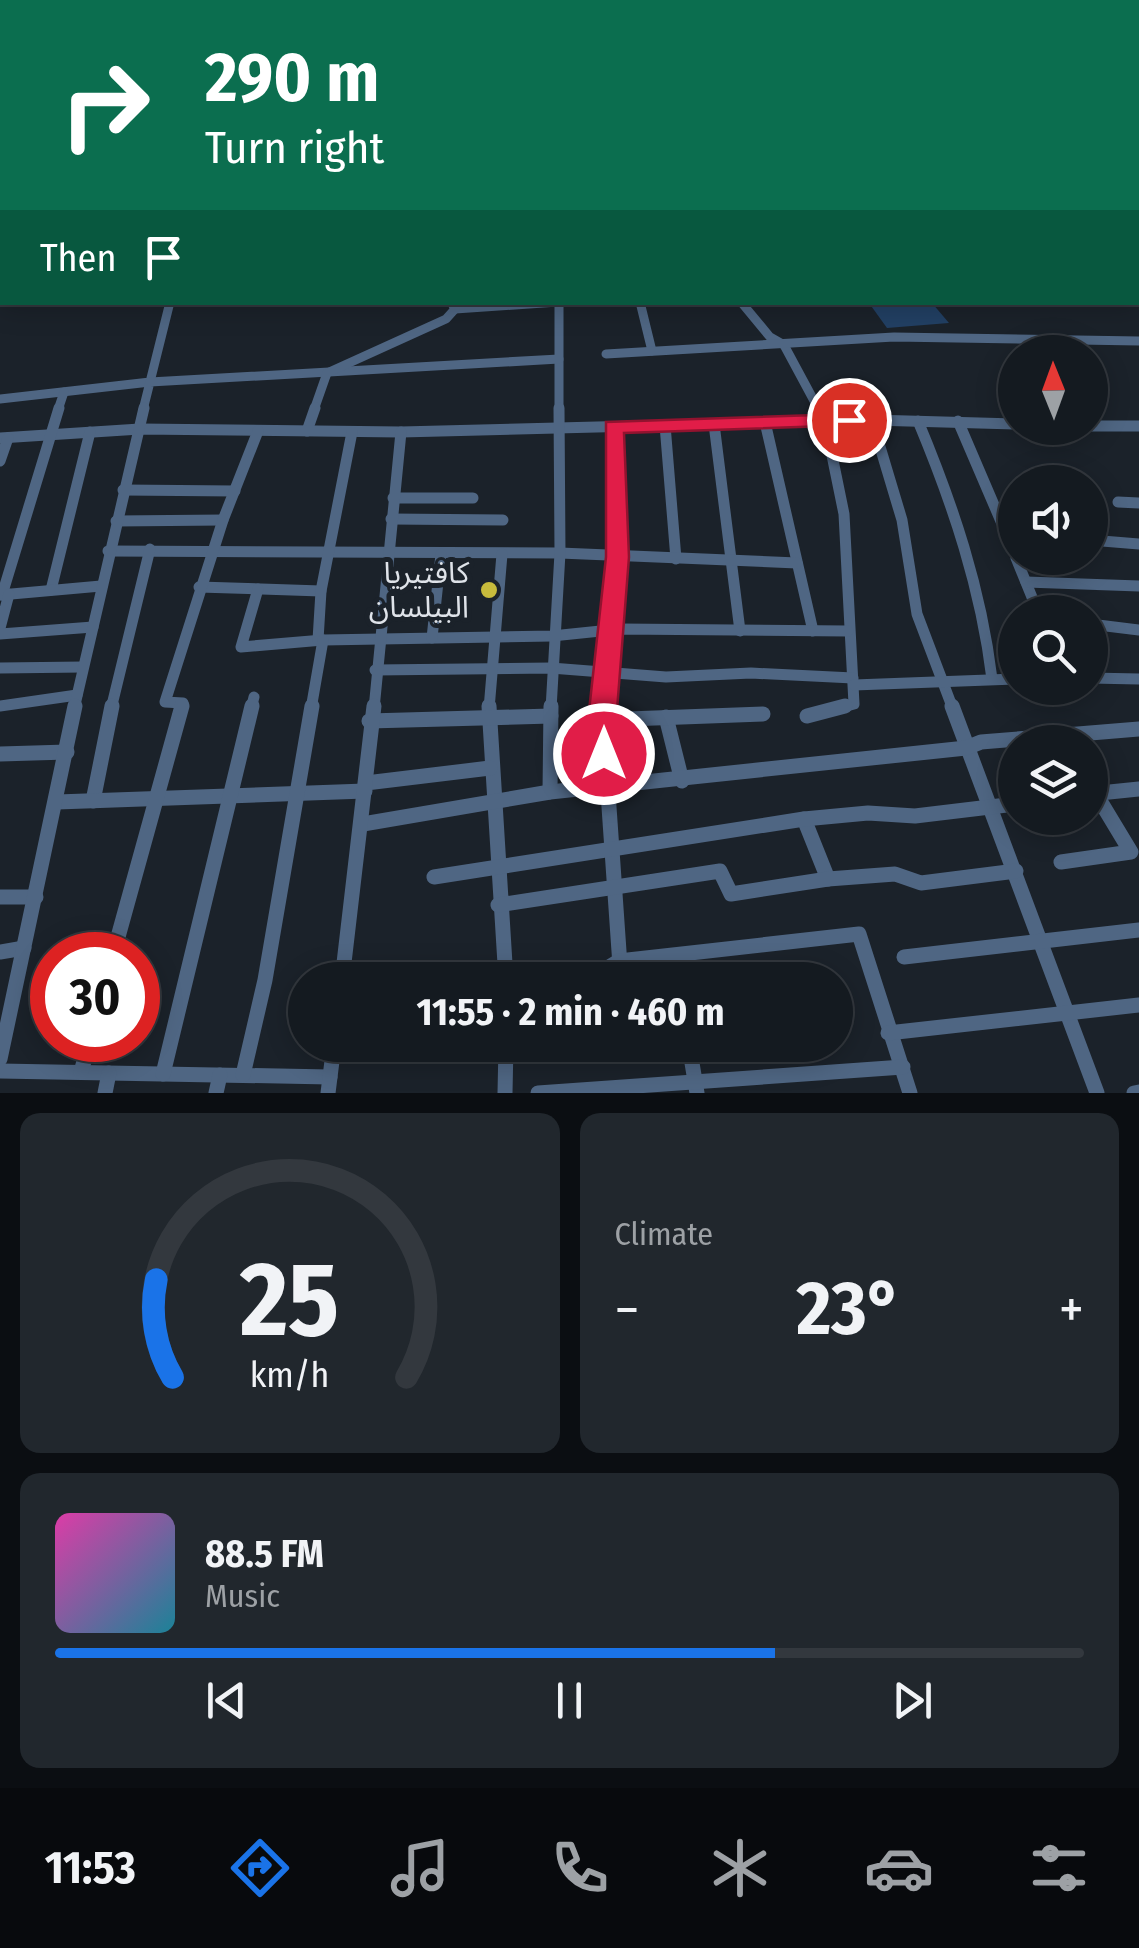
<!DOCTYPE html>
<meta charset="utf-8">
<style>
:root{--surface:#141a20;--page:#21272d;--text:#f1f3f6;--muted:#9da1a5;--line:#33383e;--accent:#1a73e8}
body{margin:0;font-family:"Fira Sans Condensed","Noto Sans Arabic",sans-serif;background:var(--page);color:var(--text);height:100vh;display:flex;flex-direction:column;font-size:38px;white-space:nowrap}
*{box-sizing:border-box;margin:0}
p{font-size:32px;color:var(--muted)}
.icon{flex:none;width:55px;height:55px;fill:none;stroke:currentColor;stroke-width:2;stroke-linecap:round;stroke-linejoin:round}
.map{position:relative;height:1093px;overflow:hidden}
.details{display:flex;flex-direction:column;gap:20px;padding:20px;background:#0b0e12;flex:1}
.details>*{flex:none}
.banner{position:absolute;left:0px;top:0px;width:1140px;height:305px;box-shadow:0 5px 25px #0003,0 0 0 2px var(--line);background:#0b6e4f;color:#fff;overflow:hidden}
.needle{width:65px;rotate:359deg}
.buttons{position:absolute;left:998px;top:335px;display:grid;gap:20px}
.buttons a{display:grid;place-items:center;width:110px;height:110px;border-radius:50%;background:var(--surface);box-shadow:0 5px 25px #0003,0 0 0 2px var(--line);font-size:50px}
.speed{position:absolute;left:30px;top:932px;display:flex;gap:20px;font-size:50px;font-weight:700;text-align:center}
.speed>*{display:grid;place-content:center;width:130px;height:130px;border-radius:50%;background:var(--surface);box-shadow:0 5px 25px #0003,0 0 0 2px var(--line);line-height:1}
.speed .limit{border:15px solid #d22;background:#fff;color:#111}
.pin{position:absolute;display:grid;place-items:center;width:85px;height:85px;color:#fff;margin:-42px;border:5px solid #fff;border-radius:50%;box-shadow:0 2px 10px #0007}
.me{position:absolute;width:110px;margin:-55px;rotate:0deg;stroke-linejoin:round;filter:drop-shadow(0 0 8px #0008)}
.turn{display:flex;align-items:center;gap:35px;height:210px;padding:0 40px;font-size:45px}
.turn .icon{width:130px;height:130px;stroke-width:2.5}
.turn b{display:block;font-size:70px;line-height:85px}
.then{display:flex;align-items:center;height:95px;padding:0 40px;background:#0003;gap:20px;font-size:38px}
.big{font-size:75px;font-weight:700;line-height:1.1}
.details .widget{flex:1;display:flex;flex-direction:column;justify-content:center;gap:15px;min-width:0;padding:0 35px;border-radius:20px;background:var(--page)}
.details .dial{align-items:center;gap:0}
.dial svg{height:260px;overflow:visible;fill:none;stroke:var(--line);stroke-width:7;stroke-linecap:round;text-anchor:middle}
.dial text{fill:var(--text);stroke:none}
.song{display:flex;align-items:center;gap:30px}
.cover{width:120px;height:120px;border-radius:15px;background:linear-gradient(135deg,hsl(320 70% 55%),hsl(190 70% 35%))}
.played{height:10px;border-radius:5px;background:linear-gradient(90deg,var(--accent) 70%,var(--line) 70%)}
.keys{display:flex;justify-content:space-around;direction:ltr}
.heat{display:flex;justify-content:space-between;align-items:center;font-size:55px;direction:ltr}
.details .tiles{flex:1;display:grid;gap:20px;grid-template-columns:1fr 1fr}
.widget:last-child{grid-column:span 2}
.trip{position:absolute;left:288px;top:962px;width:565px;height:100px;border-radius:50px;background:var(--surface);box-shadow:0 5px 25px #0003,0 0 0 2px var(--line);font-weight:700;line-height:100px;text-align:center}
.tabs{display:flex;height:160px;justify-content:space-around;align-items:center;background:#080a0d;color:var(--muted)}
.tabs .icon{width:70px;height:70px}
.tabs .on{color:var(--accent)}
.tabs b{font-size:45px;color:var(--text)}
.map>svg:first-child{display:block}
</style>
<div class="map">
<svg width="1139" height="1093" viewBox="0 0 1139 1093">
<rect width="100%" height="100%" fill="#1b222a"/>
<!-- green -->
<path fill="#224064" d="M869,303H932L949,323L887,328Z"/>
<g fill="none" stroke-linecap="round" stroke-linejoin="round">
<!-- minor-far3 -->
<path stroke="#4f6683" stroke-width="6" d="M820,0L826,2"/>
<!-- minor-far2 -->
<g stroke="#4f6683" stroke-width="9">
<path d="M451,302L455,309L558,302"/>
<path d="M640,302L652,351"/>
<path d="M741,302L770,337L784,345L819,410"/>
<path d="M606,354L894,337L1139,341"/>
<path d="M559,359V410"/>
<path d="M0,399L150,382L170,302"/>
<path d="M58,410L64,392"/>
<path d="M143,410L150,382L559,359V302"/>
<path d="M314,410L327,373L446,319L455,309"/>
</g>
<!-- minor-far1 -->
<g stroke="#4f6683" stroke-width="11">
<path d="M818,408L825,421L844,514L854,704L836,709"/>
<path d="M872,420L902,520L917,614L953,709"/>
<path d="M918,421C953,505 981,588 992,679"/>
<path d="M958,421L1015,554"/>
<path d="M765,422L813,631"/>
<path d="M714,424L740,631"/>
<path d="M665,425L676,559"/>
<path d="M1090,426H1139"/>
<path d="M307,431L315,408"/>
<path d="M0,438L140,429L401,432L872,420L1015,424"/>
<path d="M0,461L8,438"/>
<path d="M123,490L235,491"/>
<path d="M393,498H473"/>
<path d="M1118,502L1139,503"/>
<path d="M391,519L503,520"/>
<path d="M116,521L223,520"/>
<path d="M1090,540L1139,544"/>
<path d="M108,551L560,553L797,563"/>
<path d="M1016,558L1038,612"/>
<path d="M1026,582L1139,586"/>
<path d="M199,587L321,591"/>
<path d="M258,589L241,647L323,640L552,636L620,629L848,631"/>
<path d="M51,590L90,432"/>
<path d="M0,595L101,586"/>
<path d="M2,595L59,408"/>
<path d="M1090,624L1139,630"/>
<path d="M0,628L9,594"/>
<path d="M0,634L93,627"/>
<path d="M432,638L441,554"/>
<path d="M318,640L321,591L352,432"/>
<path d="M0,668L83,667"/>
<path d="M375,670L551,668L666,677L751,673L853,678"/>
<path d="M1090,678L1139,679"/>
<path d="M854,685L1015,679"/>
<path d="M0,706L77,695"/>
<path d="M74,709L144,408"/>
<path d="M111,709L150,549"/>
<path d="M181,709L183,703L165,702L223,520L258,431"/>
<path d="M251,709L254,697"/>
<path d="M311,709L323,640"/>
<path d="M374,709L401,432"/>
<path d="M489,709L502,554"/>
<path d="M551,709L560,553L559,408"/>
<path d="M602,709L617,557L614,427"/>
</g>
<!-- minor -->
<g stroke="#4f6683" stroke-width="15">
<path d="M489,706L506,980"/>
<path d="M602,706L621,980"/>
<path d="M952,706L1097,1093"/>
<path d="M807,716L845,706"/>
<path d="M666,717L682,781"/>
<path d="M601,720L763,714"/>
<path d="M369,721L551,716"/>
<path d="M0,754L67,752"/>
<path d="M366,783L490,768"/>
<path d="M550,792L551,706"/>
<path d="M1090,794L1139,789"/>
<path d="M93,801L112,706"/>
<path d="M57,802L365,791"/>
<path d="M804,819L828,879"/>
<path d="M363,824L550,792L966,748L981,742L1139,729"/>
<path d="M1061,862L1131,852L1096,794"/>
<path d="M434,877L804,819L868,813L915,816L1015,804"/>
<path d="M0,897H36"/>
<path d="M498,905L720,871L731,894L828,879L895,874L921,883L1016,871"/>
<path d="M0,952L24,948"/>
<path d="M113,955L182,706"/>
<path d="M904,957L1139,930"/>
<path d="M342,980L374,706"/>
<path d="M522,980L606,969L619,961L859,934L910,1093"/>
<path d="M888,1033L1139,1005"/>
<path d="M689,1045L697,1093"/>
<path d="M0,1059L75,706"/>
<path d="M0,1071L330,1077"/>
<path d="M81,1072L90,1040"/>
<path d="M163,1074L252,706"/>
<path d="M243,1075L265,980L312,706"/>
<path d="M105,1093L109,1073"/>
<path d="M216,1093L220,1075"/>
<path d="M328,1093L334,1045"/>
<path d="M505,1093L506,1045"/>
<path d="M538,1093L903,1067"/>
<path d="M1134,1093L1139,1092"/>
</g>
</g>
<!-- route -->
<path fill="#e11d48" stroke="#92132f" stroke-width="2.5" d="M849,414L859,420L856,425L624,433L629,557L613,761H594L588,720L606,557V422Z"/>
<!-- markers -->
<circle fill="#c7bb3c" stroke="#1b222a" stroke-width="4" cx="489" cy="590" r="10"/>
<g text-anchor="middle" dominant-baseline="central" stroke-width="10" stroke-linejoin="round" paint-order="stroke">
<!-- poi labels -->
<g font-size="30" fill="#dfe3e9" stroke="#1b222a" text-anchor="end">
<text x="469" y="573">كافتيريا<tspan x="469" dy="34">البيلسان</tspan></text>
</g>
</g>
</svg>
<div class="buttons">
<a><svg class="needle" viewBox="-14 -14 28 28"><path d="M0-13l5 13h-10z" fill="#e53935"/><path d="M0 13l5-13h-10z" fill="#9da1a5"/></svg></a>
<a><svg class="icon" aria-label="sound" viewBox="0 0 24 24"><path d="M4 9h4l5-4v14l-5-4H4zM17 9q2 3 0 6"/></svg></a>
<a><svg class="icon" aria-label="search" viewBox="0 0 24 24"><circle cx="10" cy="10" r="6"/><path d="M15 15l6 6"/></svg></a>
<a><svg class="icon" aria-label="layers" viewBox="0 0 24 24"><path d="M12 4l9 5-9 5-9-5zM3 14l9 5 9-5"/></svg></a>
</div>
<div class="speed"><div class="limit">30</div></div>
<div class="pin" style="left:849px;top:420px;background:#d93025"><svg class="icon" aria-label="arrive" viewBox="0 0 24 24"><path d="M6 21V4h12l-3 4 3 4H6"/></svg></div>
<svg class="me" style="left:604px;top:754px" viewBox="-20 -20 40 40"><circle r="17" fill="#e11d48" stroke="#fff" stroke-width="3"/><path d="M0-11L8 9 0 5-8 9z" fill="#fff"/></svg>
<div class="trip">11:55 · 2 min · 460 m</div>
<div class="banner">
<div class="turn"><svg class="icon" aria-label="right" viewBox="0 0 24 24"><path d="M7 20v-9h11M14 6l5 5-5 5"/></svg><div><b>290 m</b>Turn right</div></div>
<div class="then">Then<svg class="icon" aria-label="arrive" viewBox="0 0 24 24"><path d="M6 21V4h12l-3 4 3 4H6"/></svg></div>
</div>
</div>
<section class="details">
<div class="tiles">
<div class="widget dial"><svg viewBox="0 0 100 80">
<path d="M14 69A42 42 0 1 1 86 69"/>
<path d="M14 69A42 42 0 0 1 9 39" stroke="#1a73e8"/>
<text x="50" y="56" font-size="32" font-weight="700">25</text>
<text x="50" y="72" font-size="11">km/h</text>
</svg></div>
<div class="widget"><p>Climate</p>
<div class="heat"><a>−</a><b class="big">23°</b><a>+</a></div>
</div>
<div class="widget">
<div class="song"><i class="cover"></i><div><b>88.5 FM</b><p>Music</p></div></div>
<div class="played"></div>
<div class="keys"><svg class="icon" aria-label="previous" viewBox="0 0 24 24"><path d="M18 5L8 12l10 7zM5 5v14"/></svg><svg class="icon" aria-label="pause" viewBox="0 0 24 24"><path d="M8 5v14M16 5v14"/></svg><svg class="icon" aria-label="next" viewBox="0 0 24 24"><path d="M6 5l10 7-10 7zM19 5v14"/></svg></div>
</div>
</div>
</section>
<nav class="tabs">
<b>11:53</b>
<svg class="icon on" aria-label="directions" viewBox="0 0 24 24"><path d="M12 3l9 9-9 9-9-9zM9 14v-3h6M13 9l2 2-2 2"/></svg>
<svg class="icon" aria-label="music" viewBox="0 0 24 24"><path d="M9 18V5l10-2v13"/><circle cx="6" cy="18" r="3"/><circle cx="16" cy="16" r="3"/></svg>
<svg class="icon" aria-label="phone" viewBox="0 0 24 24"><path d="M5 4h4l2 5-3 2q2 4 5 5l2-3 5 2v4C11 20 4 13 5 4z"/></svg>
<svg class="icon" aria-label="climate" viewBox="0 0 24 24"><path d="M12 3v18M4 7l16 10M4 17L20 7"/></svg>
<svg class="icon" aria-label="car" viewBox="0 0 24 24"><path d="M5 17H2v-5l4-1 3-4h7l3 4 3 1v5h-3M9 17h6M6 11h13"/><circle cx="7" cy="17" r="2"/><circle cx="17" cy="17" r="2"/></svg>
<svg class="icon" aria-label="filters" viewBox="0 0 24 24"><path d="M4 7h16M4 17h16"/><circle cx="9" cy="7" r="2"/><circle cx="15" cy="17" r="2"/></svg>
</nav>
